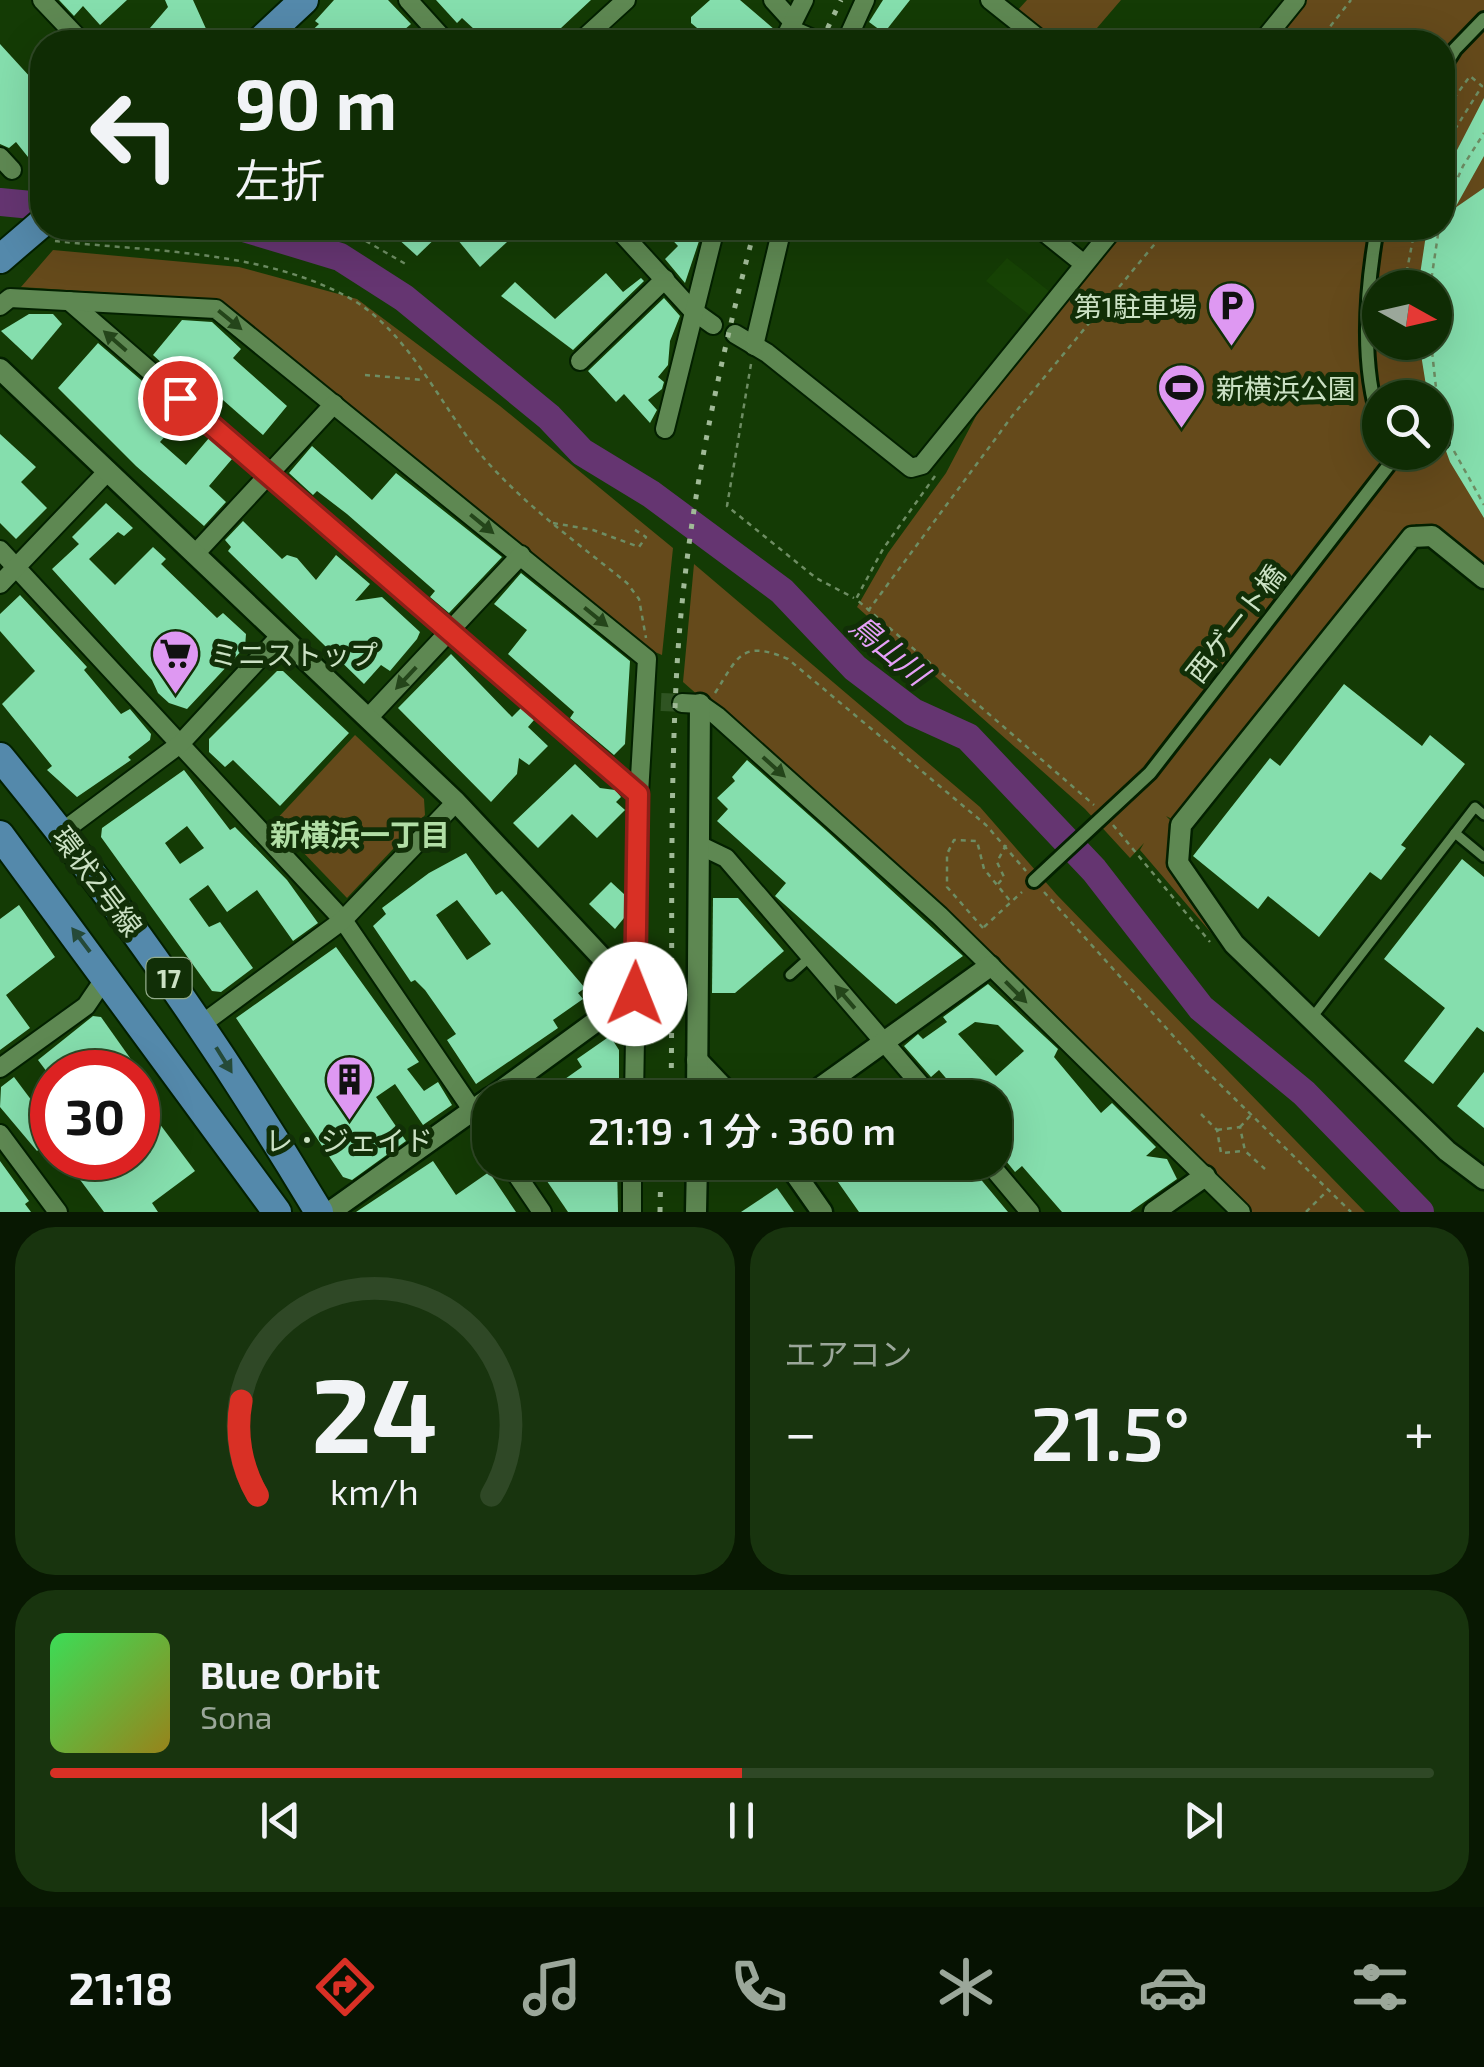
<!DOCTYPE html>
<html lang="ja">
<meta charset="utf-8">
<style>
:root{--surface:#0f2c04;--page:#18340e;--text:#f1f3f6;--muted:#9ba79a;--line:#2f4826;--accent:#d93025}
body{margin:0;font-family:"Exo 2","Noto Sans JP",sans-serif;background:var(--page);color:var(--text);height:100vh;display:flex;flex-direction:column;font-size:38px;white-space:nowrap}
*{box-sizing:border-box;margin:0}
p{font-size:32px;color:var(--muted)}
.icon{flex:none;width:55px;height:55px;fill:none;stroke:currentColor;stroke-width:2;stroke-linecap:round;stroke-linejoin:round}
.map{position:relative;height:1212px;overflow:hidden}
.sheet{display:flex;flex-direction:column;gap:15px;padding:15px;background:#081802;flex:1}
.sheet>*{flex:none}
.banner{position:absolute;left:30px;top:30px;width:1425px;height:210px;border-radius:40px;box-shadow:0 10px 40px #0002,0 0 0 2px var(--line);background:#0f2c04;color:var(--text);overflow:hidden}
.needle{width:65px;rotate:98deg}
.controls{position:absolute;left:1362px;top:270px;display:grid;gap:20px}
.controls a{display:grid;place-items:center;width:90px;height:90px;border-radius:50%;background:var(--surface);box-shadow:0 10px 40px #0002,0 0 0 2px var(--line);font-size:50px}
.speed{position:absolute;left:30px;top:1050px;display:flex;gap:20px;font-size:50px;font-weight:700;text-align:center}
.speed>*{display:grid;place-content:center;width:130px;height:130px;border-radius:50%;background:var(--surface);box-shadow:0 10px 40px #0002,0 0 0 2px var(--line);line-height:1}
.speed .limit{border:15px solid #d22;background:#fff;color:#111}
.pin{position:absolute;display:grid;place-items:center;width:85px;height:85px;color:#fff;margin:-42px;border:5px solid #fff;border-radius:50%;box-shadow:0 2px 10px #0007}
.me{position:absolute;width:110px;margin:-55px;rotate:1deg;stroke-linejoin:round;filter:drop-shadow(0 0 8px #0008)}
.turn{display:flex;align-items:center;gap:35px;height:210px;padding:0 40px;font-size:45px}
.turn .icon{width:130px;height:130px;stroke-width:2.5}
.turn b{display:block;font-size:70px;line-height:85px}
.big{font-size:75px;font-weight:600;line-height:1.1}
.sheet .tile{flex:1;display:flex;flex-direction:column;justify-content:center;gap:15px;min-width:0;padding:0 35px;border-radius:40px;background:var(--page)}
.sheet .dial{align-items:center;gap:0}
.dial svg{height:260px;overflow:visible;fill:none;stroke:var(--line);stroke-width:7;stroke-linecap:round;text-anchor:middle}
.dial text{fill:var(--text);stroke:none}
.song{display:flex;align-items:center;gap:30px}
.cover{width:120px;height:120px;border-radius:15px;background:linear-gradient(135deg,hsl(130 70% 55%),hsl(50 70% 35%))}
.played{height:10px;border-radius:5px;background:linear-gradient(90deg,var(--accent) 50%,var(--line) 50%)}
.keys{display:flex;justify-content:space-around;direction:ltr}
.heat{display:flex;justify-content:space-between;align-items:center;font-size:55px;direction:ltr}
.sheet .tiles{flex:1;display:grid;gap:15px;grid-template-columns:1fr 1fr}
.tile:last-child{grid-column:span 2}
.trip{position:absolute;left:472px;top:1080px;width:540px;height:100px;border-radius:40px;background:var(--surface);box-shadow:0 10px 40px #0002,0 0 0 2px var(--line);font-weight:600;line-height:100px;text-align:center}
.menu{display:flex;height:160px;justify-content:space-around;align-items:center;background:#061202;color:var(--muted)}
.menu .icon{width:70px;height:70px}
.menu .active{color:var(--accent)}
.menu b{font-size:45px;color:var(--text)}
.map>svg:first-child{display:block}
</style>
<div class="map">
<svg width="1484" height="1212" viewBox="0 0 1484 1212">
<rect width="100%" height="100%" fill="#143b05"/>
<!-- built -->
<path fill="#174305" d="M1007,258L1050,292L1031,316L986,281Z"/>
<!-- green -->
<g fill="#654a1b" fill-rule="evenodd">
<path d="M1027,0H1121L1085,42H1060L1017,11Z"/>
<path d="M1306,0H1484V571L1432,528L1416,524L1361,583L1365,587L1174,820L1166,816L1172,822C1159,871 1186,895 1213,935L1140,850L1144,843L1130,858L1085,809L857,607L888,553L946,473L985,399L1123,228H1442V42H1272ZM1380,288H1435V342H1380ZM1380,398H1435V452H1380Z"/>
<path d="M53,250L239,267L357,299L500,406L673,548L662,655L643,647L216,300L21,287Z"/>
<path d="M694,564L980,807L1057,895L1365,1212H1252L1013,972L683,682Z"/>
<path d="M355,735L424,799L425,815L347,898L274,822Z"/>
</g>
<g fill="none" stroke-linecap="round" stroke-linejoin="round">
<!-- river -->
<g stroke="#653571" stroke-width="28">
<path d="M0,202L42,206"/>
<path d="M244,228L340,257L404,298L549,417L582,452L651,494L782,591L855,668L913,712L968,737L1094,870L1201,1008L1304,1093L1420,1212"/>
</g>
</g>
<!-- building -->
<g fill="#85dead" fill-rule="evenodd">
<path d="M59,0H127L100,25L83,6L74,16Z"/>
<path d="M165,0H193L212,42H138L168,7Z"/>
<path d="M334,0H388L411,24L390,42H300L319,24L315,21Z"/>
<path d="M436,0H591L546,42H488L462,18L457,23Z"/>
<path d="M710,0H740L775,30L771,42H747L741,35L733,42H714L691,23V17Z"/>
<path d="M883,0H910L884,33L869,22Z"/>
<path d="M0,44L42,90V153L32,162L16,142L9,148L0,144Z"/>
<path d="M1484,98V156L1455,208L1484,188V518L1450,462L1446,451L1451,437L1439,433L1435,424V398H1428L1419,342H1435V288H1418L1427,228H1442V179Z"/>
<path d="M386,228H446L417,256Z"/>
<path d="M448,228H522L480,267Z"/>
<path d="M661,228H701L694,235L699,241L685,283L665,259L678,246Z"/>
<path d="M606,273L623,292L641,278L644,281L573,350L501,296L515,282L555,319Z"/>
<path d="M664,298L680,316L670,341L668,365L658,377L664,382L662,389L648,400L657,410L650,423L624,394L616,402L588,371Z"/>
<path d="M29,314H53L62,324L32,360L1,331Z"/>
<path d="M182,320L212,322L241,349L233,358L287,406L263,435L223,400L214,410L153,355Z"/>
<path d="M98,343L183,416L160,442L186,465L209,438L232,459L209,486L226,502L204,526L136,466L58,388Z"/>
<path d="M0,434L36,467L21,482L47,508L16,539L0,523Z"/>
<path d="M312,446L372,500L396,473L502,557L449,613L430,597L435,591L347,514L317,491L313,495L289,473Z"/>
<path d="M106,503L133,528L124,536L118,532L89,559L115,585L153,547L166,559L161,564L217,618L223,613L246,634L245,647L187,709L169,703L158,693L152,680L52,569L79,544L72,537Z"/>
<path d="M243,521L282,559L287,555L297,558L316,580L336,555L370,584L355,601L382,597L420,632L417,639L390,671L381,665L364,684L228,551L231,547L225,540Z"/>
<path d="M521,573L630,661L625,744L614,755L570,718L574,712L508,654L527,630L494,604Z"/>
<path d="M20,595L87,667L84,670L121,714L130,709L151,734L150,740L128,757L131,760L77,797L47,770L52,766L2,704L35,671L0,631V614Z"/>
<path d="M451,654L512,717L521,708L534,720L528,727L548,746L529,765L519,758L517,774L491,802L398,708Z"/>
<path d="M277,671H283L349,733L280,806L233,760L225,767L209,752V739Z"/>
<path d="M1344,684L1422,746L1430,735L1465,764L1401,845L1406,848L1381,880L1370,872L1319,937L1268,896L1258,909L1193,856L1270,758L1280,766Z"/>
<path d="M747,760L828,832L963,956L896,1004L775,896L786,883L717,821L728,809L717,798L735,781L732,777Z"/>
<path d="M575,764L600,788L615,790L621,797L616,802L625,810L597,838L572,814L538,848L513,823Z"/>
<path d="M184,770L230,830L235,827L287,880L318,923L293,941L257,890L227,912L208,885L189,899L209,927L220,922L253,968L221,992L212,991L101,837L102,828ZM187,826L204,848L180,864L165,843Z"/>
<path d="M466,853L496,895L502,891L585,988L578,993L583,999L553,1020L558,1028L476,1084L447,1040L456,1034L425,990L415,980L411,982L373,926L386,914L382,908L429,873ZM457,900L491,944L467,960L436,915Z"/>
<path d="M1462,859L1484,877V1032L1477,1027L1433,1084L1404,1061L1445,1008L1384,959Z"/>
<path d="M611,882L625,895L624,918L615,929L589,904Z"/>
<path d="M713,898H738L784,951L735,993H712Z"/>
<path d="M19,905L55,957L6,995L30,1028L0,1050V919Z"/>
<path d="M336,947L419,1062L407,1069L424,1091L438,1082L452,1105L423,1125L395,1084L376,1097L406,1141L352,1180L343,1177L236,1018Z"/>
<path d="M988,984L1058,1049L1054,1057L1101,1113L1112,1103L1156,1147L1146,1156L1167,1159L1177,1179L1130,1212H1062L1022,1166L1015,1172L998,1151L1009,1142L995,1126V1098H963L939,1070L931,1077L904,1046L918,1034L923,1039L947,1022L943,1017ZM975,1022L998,1025L1024,1051L996,1076L958,1034Z"/>
<path d="M93,1016L101,1017L140,1072H47L38,1060Z"/>
<path d="M610,1036L619,1050V1098H524L551,1080L555,1086L582,1067L577,1059Z"/>
<path d="M1484,1072V1128L1457,1106Z"/>
<path d="M14,1077L41,1113L52,1105V1151L45,1144L37,1151L0,1107L1,1087Z"/>
<path d="M156,1119L195,1171L152,1203L158,1212H104L78,1177L104,1158H138V1132Z"/>
<path d="M0,1161L29,1201L25,1204L31,1212H0Z"/>
<path d="M433,1161L456,1195L489,1172L516,1212H356Z"/>
<path d="M534,1162H617L618,1212H568Z"/>
<path d="M824,1162H953L963,1176L973,1170L1008,1212H859Z"/>
<path d="M777,1188L794,1212H741Z"/>
</g>
<g fill="none" stroke-linecap="round" stroke-linejoin="round">
<!-- minor-tunnel -->
<path stroke="#2f5422" stroke-width="18" stroke-dasharray="18 9" stroke-linecap="butt" d="M661,702L682,703"/>
<defs>
<g id="service">
<path d="M1484,815L1475,807L1455,833L1484,857"/>
<path d="M790,975L810,957"/>
<path d="M1311,1019L1455,833"/>
</g>
<g id="pedestrian">
<path d="M1442,70L1455,49L1484,19"/>
<path d="M1377,228C1366,290 1360,363 1380,424"/>
<path d="M1435,445L1442,442"/>
<path d="M1389,452L1392,461L1415,452"/>
<path d="M1034,881L1150,773L1392,461"/>
</g>
<g id="minor">
<path d="M42,0L82,42"/>
<path d="M408,0L446,42"/>
<path d="M773,0L793,22"/>
<path d="M990,0L1043,42"/>
<path d="M790,29L820,42"/>
<path d="M580,42L626,0"/>
<path d="M783,42L804,0"/>
<path d="M846,42L865,0"/>
<path d="M1262,42L1296,0"/>
<path d="M0,157L12,170"/>
<path d="M617,228L692,310L713,325"/>
<path d="M1039,228L1084,264"/>
<path d="M69,301L639,794"/>
<path d="M0,306L10,298L216,309L647,659L639,794L634,1098"/>
<path d="M735,334L767,353L911,468L922,465L1114,228"/>
<path d="M754,346L782,228"/>
<path d="M580,361L665,279"/>
<path d="M665,429L715,228"/>
<path d="M0,550L343,920L490,1136"/>
<path d="M195,554L334,404"/>
<path d="M0,584L108,471"/>
<path d="M682,703L700,704L717,716L940,916L1241,1212"/>
<path d="M368,718L521,555"/>
<path d="M62,832L180,744L281,635"/>
<path d="M699,845L726,858L932,1098"/>
<path d="M202,1024L343,920L456,802"/>
<path d="M0,1068L86,1006L107,975"/>
<path d="M0,1134L58,1212"/>
<path d="M508,1162L542,1212"/>
<path d="M988,1162L1030,1212"/>
<path d="M632,1212V1162"/>
</g>
<g id="tertiary">
<path d="M0,369L456,802L635,993L491,1098"/>
<path d="M1484,578L1432,536L1412,537L1181,825L1178,863L1234,944L1447,1151L1484,1179"/>
<path d="M697,1060L733,1098"/>
<path d="M697,1098L700,704"/>
<path d="M806,1098L990,966"/>
<path d="M787,1162L822,1212"/>
<path d="M330,1212L490,1098"/>
<path d="M696,1212L697,1162"/>
<path d="M1154,1212L1205,1176"/>
</g>
<g id="primary">
<path d="M259,42L304,0"/>
<path d="M0,259L42,223"/>
<path d="M0,757C118,900 223,1052 319,1212"/>
<path d="M0,835L277,1212"/>
</g>
</defs>
<!-- service casing -->
<use href="#service" stroke="#032000" stroke-width="14"/>
<!-- pedestrian casing -->
<use href="#pedestrian" stroke="#032000" stroke-width="18"/>
<!-- minor casing -->
<use href="#minor" stroke="#032000" stroke-width="22"/>
<!-- tertiary casing -->
<use href="#tertiary" stroke="#032000" stroke-width="25"/>
<!-- primary casing -->
<use href="#primary" stroke="#032000" stroke-width="32"/>
<!-- path -->
<g stroke="#6e8d63" stroke-width="2.5" stroke-dasharray="5 5" stroke-linecap="butt">
<path d="M1318,42L1351,0"/>
<path d="M1442,115L1470,76L1482,86L1442,150"/>
<path d="M29,172L42,173"/>
<path d="M1442,214L1463,166L1484,133"/>
<path d="M328,228L364,240L409,266"/>
<path d="M1415,228L1405,281L1430,282"/>
<path d="M365,239L379,228"/>
<path d="M55,241C153,252 266,250 353,300C413,336 443,413 489,464C530,509 580,545 627,583L639,599L646,638"/>
<path d="M1430,288L1439,228"/>
<path d="M1431,342L1438,406L1447,429"/>
<path d="M751,364L727,506L816,578L854,598"/>
<path d="M365,375L424,380"/>
<path d="M1454,451L1484,505"/>
<path d="M935,476L883,549L856,599L1094,805"/>
<path d="M553,523L593,530L639,547L646,537L632,528"/>
<path d="M868,611L1013,415L1168,228"/>
<path d="M715,693C738,657 741,639 788,659L986,825L1026,871"/>
<path d="M1113,825L1210,942"/>
<path d="M998,884L1004,877L997,862L1006,845"/>
<path d="M1044,892L1194,1059L1351,1212"/>
<path d="M984,927L1022,892"/>
<path d="M983,928L947,887V854L954,840L977,841L984,869L1011,902"/>
<path d="M1201,1114L1217,1130L1221,1153L1243,1151"/>
<path d="M1240,1127L1251,1115"/>
<path d="M1217,1130L1240,1127L1245,1151L1265,1169"/>
<path d="M1306,1212L1327,1191"/>
</g>
<!-- service -->
<use href="#service" stroke="#5e8852" stroke-width="9"/>
<!-- pedestrian -->
<use href="#pedestrian" stroke="#5e8852" stroke-width="12"/>
<!-- minor -->
<use href="#minor" stroke="#5e8852" stroke-width="18"/>
<!-- tertiary -->
<use href="#tertiary" stroke="#5e8852" stroke-width="20"/>
<!-- primary -->
<use href="#primary" stroke="#5489ab" stroke-width="28"/>
<!-- rail -->
<g stroke="#a0ba97" stroke-width="5" stroke-dasharray="5 10" stroke-linecap="butt">
<path d="M821,42L841,0"/>
<path d="M671,1098C673,954 669,809 677,666C686,517 717,371 755,228"/>
<path d="M660,1212L661,1162"/>
</g>
</g>
<!-- one-way arrows -->
<defs><path id="oneway-solid" d="M-6-.8H1V-3.2L6.5 0L1 3.2V.8H-6Z" transform="scale(2.5)"/></defs>
<g fill="#24451a">
<use href="#oneway-solid" transform="translate(230 320) rotate(39)"/>
<use href="#oneway-solid" transform="translate(115 341) rotate(-139)"/>
<use href="#oneway-solid" transform="translate(482 524) rotate(39)"/>
<use href="#oneway-solid" transform="translate(596 617) rotate(39)"/>
<use href="#oneway-solid" transform="translate(406 678) rotate(133)"/>
<use href="#oneway-solid" transform="translate(774 767) rotate(42)"/>
<use href="#oneway-solid" transform="translate(1016 992) rotate(45)"/>
<use href="#oneway-solid" transform="translate(845 997) rotate(-131)"/>
</g>
<g fill="#254a38">
<use href="#oneway-solid" transform="translate(81 940) rotate(-127)"/>
<use href="#oneway-solid" transform="translate(224 1060) rotate(58)"/>
</g>
<g fill="none" stroke-linecap="round" stroke-linejoin="round">
<defs>
<path id="route" d="M180,398L638,794L635,994"/>
</defs>
<!-- route casing -->
<use href="#route" stroke="#8d1f18" stroke-width="25"/>
<!-- route -->
<use href="#route" stroke="#d93025" stroke-width="18"/>
</g>
<!-- icons -->
<defs>
<symbol id="parking-pin" viewBox="-11 -11 22 30"><path d="M0 17L-7.5 6A9.5 9.5 0 1 1 7.5 6Z" fill="#de98f2" stroke="#112f07"/><path d="M-3.5-5.5H1a3.5 3.5 0 0 1 0 7H-1V5.5H-3.5ZM-1-3.4V-.6H.8a1.4 1.4 0 0 0 0-2.8Z" fill="#111"/></symbol>
<symbol id="stadium-pin" viewBox="-11 -11 22 30"><path d="M0 17L-7.5 6A9.5 9.5 0 1 1 7.5 6Z" fill="#de98f2" stroke="#112f07"/><path d="M0-5a6.5 5 0 1 0 0 10a6.5 5 0 1 0 0-10ZM-3.5-1.8h7v3.6h-7Z" fill="#111"/></symbol>
<symbol id="supermarket-pin" viewBox="-11 -11 22 30"><path d="M0 17L-7.5 6A9.5 9.5 0 1 1 7.5 6Z" fill="#de98f2" stroke="#112f07"/><path d="M-6-5.5h2.5l.6 2H6L4.5 2H-2.5L-4.4-4H-6ZM-1.5 3.2a1.3 1.3 0 1 0 .1 0ZM3 3.2a1.3 1.3 0 1 0 .1 0Z" fill="#111"/></symbol>
<symbol id="building-pin" viewBox="-11 -11 22 30"><path d="M0 17L-7.5 6A9.5 9.5 0 1 1 7.5 6Z" fill="#de98f2" stroke="#112f07"/><path d="M-4-6H4V6H1V3H-1V6H-4ZM-2.5-4.3h1.7v1.8h-1.7ZM.8-4.3h1.7v1.8H.8ZM-2.5-1h1.7V.8h-1.7ZM.8-1h1.7V.8H.8Z" fill="#111"/></symbol>
</defs>
<g fill-rule="evenodd">
<use href="#parking-pin" x="1204" y="278" width="55" height="75"/>
<use href="#stadium-pin" x="1154" y="360" width="55" height="75"/>
<use href="#supermarket-pin" x="148" y="626" width="55" height="75"/>
<use href="#building-pin" x="322" y="1052" width="55" height="75"/>
</g>
<g text-anchor="middle" dominant-baseline="central" stroke-width="10" stroke-linejoin="round" paint-order="stroke">
<!-- shield labels -->
<rect fill="#112f07" stroke="#93ac8b" stroke-width="2.5" x="146.5" y="958" width="45" height="40" rx="8"/>
<g font-size="25" font-weight="bold" fill="#cbe1c4">
<text x="169" y="978">17</text>
</g>
<!-- poi labels -->
<g font-size="28" fill="#cbe1c4" stroke="#112f07" text-anchor="start">
<text x="1197" y="306" text-anchor="end">第1駐車場</text>
<text x="1216" y="388">新横浜公園</text>
<text x="210" y="654">ミニストップ</text>
<text x="349" y="1140" text-anchor="middle">レ・ジェイド</text>
</g>
<!-- street labels -->
<g font-size="28" fill="#cbe1c4" stroke="#112f07">
<text transform="translate(1235 623) rotate(-52)">西ゲート橋</text>
<text transform="translate(98 881) rotate(53)">環状2号線</text>
</g>
<!-- water labels -->
<g font-size="30" font-style="italic" fill="#e5a0f8" stroke="#112f07">
<text transform="translate(890 649) rotate(40)">鳥山川</text>
</g>
<!-- neighbourhood labels -->
<g font-size="30" font-weight="bold" fill="#b1dea5" stroke="#112f07">
<text x="360" y="834">新横浜一丁目</text>
</g>
</g>
</svg>
<div class="controls">
<a><svg class="needle" viewBox="-14 -14 28 28"><path d="M0-13l5 13h-10z" fill="#e53935"/><path d="M0 13l5-13h-10z" fill="#9ba79a"/></svg></a>
<a><svg class="icon" aria-label="search" viewBox="0 0 24 24"><circle cx="10" cy="10" r="6"/><path d="M15 15l6 6"/></svg></a>
</div>
<div class="speed"><div class="limit">30</div></div>
<div class="pin" style="left:180px;top:398px;background:#d93025"><svg class="icon" aria-label="arrive" viewBox="0 0 24 24"><path d="M6 21V4h12l-3 4 3 4H6"/></svg></div>
<svg class="me" style="left:635px;top:994px" viewBox="-20 -20 40 40"><circle r="19" fill="#fff"/><path d="M0-13L10 11 0 6-10 11z" fill="#d93025"/></svg>
<div class="trip">21:19 · 1 分 · 360 m</div>
<div class="banner">
<div class="turn"><svg class="icon" aria-label="left" viewBox="0 0 24 24"><path d="M17 20v-9H6M10 6l-5 5 5 5"/></svg><div><b>90 m</b>左折</div></div>
</div>
</div>
<section class="sheet">
<div class="tiles">
<div class="tile dial"><svg viewBox="0 0 100 80">
<path d="M14 69A42 42 0 1 1 86 69"/>
<path d="M14 69A42 42 0 0 1 9 40" stroke="#d93025"/>
<text x="50" y="56" font-size="32" font-weight="700">24</text>
<text x="50" y="72" font-size="11">km/h</text>
</svg></div>
<div class="tile"><p>エアコン</p>
<div class="heat"><a>−</a><b class="big">21.5°</b><a>+</a></div>
</div>
<div class="tile">
<div class="song"><i class="cover"></i><div><b>Blue Orbit</b><p>Sona</p></div></div>
<div class="played"></div>
<div class="keys"><svg class="icon" aria-label="previous" viewBox="0 0 24 24"><path d="M18 5L8 12l10 7zM5 5v14"/></svg><svg class="icon" aria-label="pause" viewBox="0 0 24 24"><path d="M8 5v14M16 5v14"/></svg><svg class="icon" aria-label="next" viewBox="0 0 24 24"><path d="M6 5l10 7-10 7zM19 5v14"/></svg></div>
</div>
</div>
</section>
<nav class="menu">
<b>21:18</b>
<svg class="icon active" aria-label="directions" viewBox="0 0 24 24"><path d="M12 3l9 9-9 9-9-9zM9 14v-3h6M13 9l2 2-2 2"/></svg>
<svg class="icon" aria-label="music" viewBox="0 0 24 24"><path d="M9 18V5l10-2v13"/><circle cx="6" cy="18" r="3"/><circle cx="16" cy="16" r="3"/></svg>
<svg class="icon" aria-label="phone" viewBox="0 0 24 24"><path d="M5 4h4l2 5-3 2q2 4 5 5l2-3 5 2v4C11 20 4 13 5 4z"/></svg>
<svg class="icon" aria-label="climate" viewBox="0 0 24 24"><path d="M12 3v18M4 7l16 10M4 17L20 7"/></svg>
<svg class="icon" aria-label="car" viewBox="0 0 24 24"><path d="M5 17H2v-5l4-1 3-4h7l3 4 3 1v5h-3M9 17h6M6 11h13"/><circle cx="7" cy="17" r="2"/><circle cx="17" cy="17" r="2"/></svg>
<svg class="icon" aria-label="filters" viewBox="0 0 24 24"><path d="M4 7h16M4 17h16"/><circle cx="9" cy="7" r="2"/><circle cx="15" cy="17" r="2"/></svg>
</nav>
